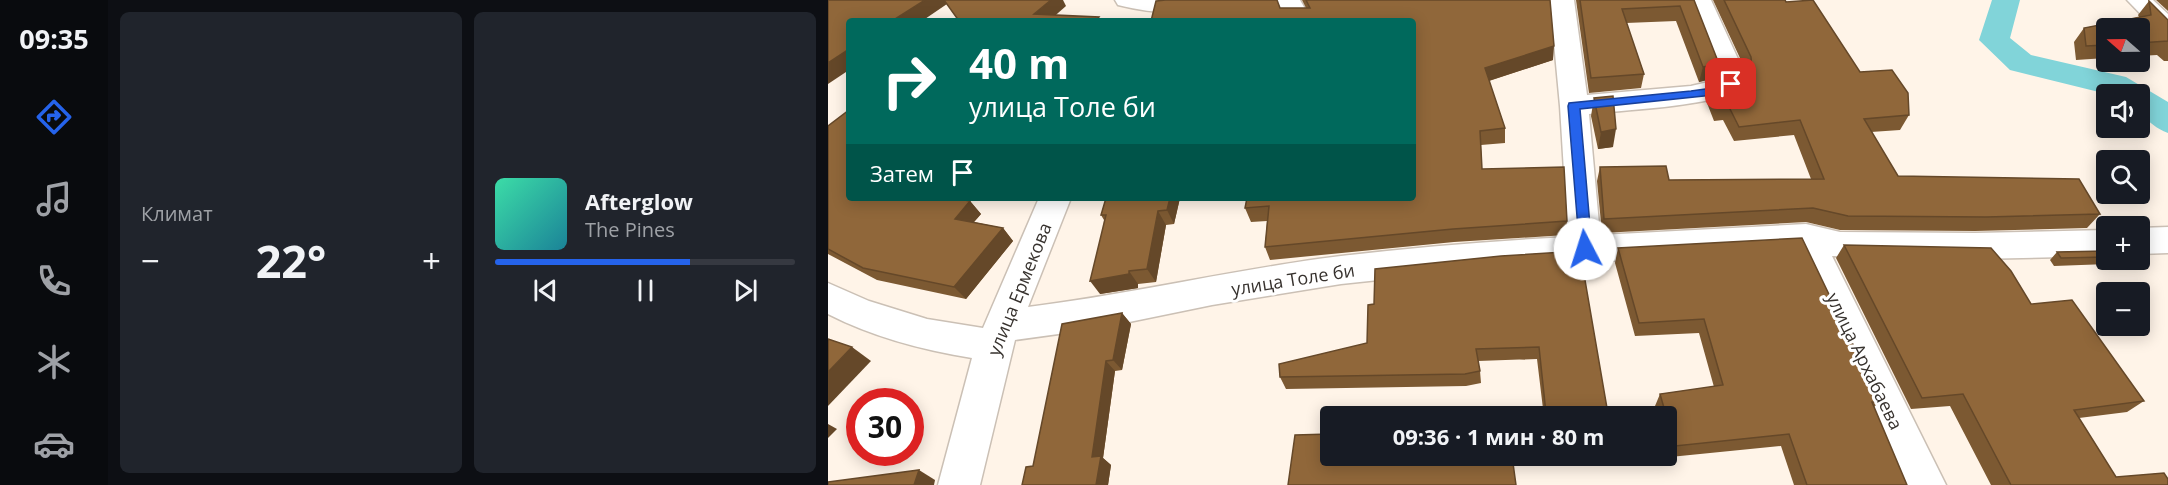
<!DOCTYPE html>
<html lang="ru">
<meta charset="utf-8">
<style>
:root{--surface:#171b24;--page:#20242c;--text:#f1f3f6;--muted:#9ea1a6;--line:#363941;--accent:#2563eb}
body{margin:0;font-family:"Open Sans",sans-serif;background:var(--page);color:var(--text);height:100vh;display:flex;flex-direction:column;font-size:22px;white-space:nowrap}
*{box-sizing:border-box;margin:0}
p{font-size:20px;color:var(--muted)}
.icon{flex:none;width:33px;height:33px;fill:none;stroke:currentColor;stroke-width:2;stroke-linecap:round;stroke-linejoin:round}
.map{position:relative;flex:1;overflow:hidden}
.panel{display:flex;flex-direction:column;gap:12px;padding:12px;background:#0d0f14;width:720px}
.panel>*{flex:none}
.banner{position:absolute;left:18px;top:18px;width:570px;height:183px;border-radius:6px;box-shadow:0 3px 15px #0003;background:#00695c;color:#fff;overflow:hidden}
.needle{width:39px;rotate:290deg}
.tools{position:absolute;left:1268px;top:18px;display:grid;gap:12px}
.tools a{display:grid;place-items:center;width:54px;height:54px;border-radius:6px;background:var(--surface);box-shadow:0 3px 15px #0003;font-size:30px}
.speed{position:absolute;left:18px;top:388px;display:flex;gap:12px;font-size:30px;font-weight:700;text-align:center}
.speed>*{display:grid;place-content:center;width:78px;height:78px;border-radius:50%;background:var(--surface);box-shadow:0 3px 15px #0003;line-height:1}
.speed .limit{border:9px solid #d22;background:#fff;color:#111}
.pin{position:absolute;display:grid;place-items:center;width:51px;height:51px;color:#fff;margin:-26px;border-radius:12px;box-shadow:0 3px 9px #0006}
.me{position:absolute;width:66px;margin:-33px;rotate:355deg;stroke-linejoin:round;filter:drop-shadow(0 0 4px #0008)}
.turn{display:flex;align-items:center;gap:21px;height:126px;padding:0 24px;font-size:27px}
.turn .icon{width:78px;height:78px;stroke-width:2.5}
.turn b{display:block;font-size:42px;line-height:51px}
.then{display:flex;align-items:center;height:57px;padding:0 24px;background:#0003;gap:12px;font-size:22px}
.big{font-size:45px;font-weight:700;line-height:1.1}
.panel .widget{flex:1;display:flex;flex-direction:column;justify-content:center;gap:9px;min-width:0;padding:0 21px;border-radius:9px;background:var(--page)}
.song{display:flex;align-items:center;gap:18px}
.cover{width:72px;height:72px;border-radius:9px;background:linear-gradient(135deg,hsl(160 70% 55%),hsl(190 70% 35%))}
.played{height:6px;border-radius:3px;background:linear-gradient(90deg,var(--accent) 65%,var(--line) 65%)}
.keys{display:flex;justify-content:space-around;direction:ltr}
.heat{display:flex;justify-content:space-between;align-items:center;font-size:33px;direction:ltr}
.panel .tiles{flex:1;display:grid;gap:12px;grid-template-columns:repeat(2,1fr)}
.trip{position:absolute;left:492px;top:406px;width:357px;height:60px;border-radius:6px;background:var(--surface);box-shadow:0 3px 15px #0003;font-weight:700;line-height:60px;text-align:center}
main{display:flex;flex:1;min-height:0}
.tab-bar{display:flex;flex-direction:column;width:108px;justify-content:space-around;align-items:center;background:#090b0e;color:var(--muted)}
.tab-bar .icon{width:42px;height:42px}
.tab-bar .current{color:var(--accent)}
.tab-bar b{font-size:27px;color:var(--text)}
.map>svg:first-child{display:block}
</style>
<main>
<nav class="tab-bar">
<b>09:35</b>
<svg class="icon current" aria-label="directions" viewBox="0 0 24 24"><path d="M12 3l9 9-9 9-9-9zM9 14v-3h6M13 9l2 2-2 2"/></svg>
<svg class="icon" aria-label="music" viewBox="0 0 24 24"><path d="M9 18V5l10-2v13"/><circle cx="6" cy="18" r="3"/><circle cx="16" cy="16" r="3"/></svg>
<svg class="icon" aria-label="phone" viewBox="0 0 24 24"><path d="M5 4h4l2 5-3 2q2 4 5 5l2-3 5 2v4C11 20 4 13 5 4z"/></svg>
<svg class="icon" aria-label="climate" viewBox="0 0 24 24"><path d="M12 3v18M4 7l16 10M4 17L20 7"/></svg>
<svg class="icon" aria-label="car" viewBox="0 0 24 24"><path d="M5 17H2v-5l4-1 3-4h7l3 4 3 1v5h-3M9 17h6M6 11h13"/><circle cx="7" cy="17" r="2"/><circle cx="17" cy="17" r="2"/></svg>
</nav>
<section class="panel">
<div class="tiles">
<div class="widget"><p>Климат</p>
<div class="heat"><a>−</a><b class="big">22°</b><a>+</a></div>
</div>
<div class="widget">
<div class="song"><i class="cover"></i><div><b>Afterglow</b><p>The Pines</p></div></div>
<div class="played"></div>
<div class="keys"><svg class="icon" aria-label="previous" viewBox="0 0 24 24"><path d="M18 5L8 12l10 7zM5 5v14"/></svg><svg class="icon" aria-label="pause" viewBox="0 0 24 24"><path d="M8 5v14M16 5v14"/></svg><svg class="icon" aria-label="next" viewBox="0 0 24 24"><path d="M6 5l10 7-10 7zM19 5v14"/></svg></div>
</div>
</div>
</section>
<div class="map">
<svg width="1340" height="485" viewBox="0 0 1340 485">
<rect width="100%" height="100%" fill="#fff4e8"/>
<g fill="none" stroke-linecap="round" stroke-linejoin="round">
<!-- canal -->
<path fill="#81d4d9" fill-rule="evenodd" d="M1164,0H1192L1182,38L1203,55L1298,77L1340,102V133C1328,129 1322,121 1311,115V94H1279L1182,70L1151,40Z"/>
<defs>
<g id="minor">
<path d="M287,0H406L403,5C363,15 330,15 290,5Z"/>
<path d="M448,0H472L484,21H458Z"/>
<path d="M722,0H746L759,95L863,86L889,80L888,72L859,0H883L916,72L917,84L911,93C862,107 811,109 761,114L772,235L978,224L1012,232L1147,233L1278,230V256L1147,259L1004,256L1118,485H1076L968,250L673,267L513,284L384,305L267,329L187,340L152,485H110L144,358C95,350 45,337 0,314V283L41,301L99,319L155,328L211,198H243L200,307C305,294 408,269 513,256C588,247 664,241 740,237L732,106Z"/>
<path d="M1299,0H1325L1340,14V36L1331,33Z"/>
<path d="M1340,227V253L1311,254V228Z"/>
</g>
</defs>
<!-- minor casing -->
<use href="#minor" stroke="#cbc0b5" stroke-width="3"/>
<!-- minor -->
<use href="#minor" fill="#fff" fill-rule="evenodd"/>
</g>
<!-- wall -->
<g fill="#7c5932">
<path d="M474,0H722L725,60L661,81L677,128V143L653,145L654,169L739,221L738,235L626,242L442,260L437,247L439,221L423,222L417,208L419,198H585L452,8H478Z"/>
<path d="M748,0H866L887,78L871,82L848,21L798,23L816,74L813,88L761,93Z"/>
<path d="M885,0H957L1032,72L1081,115L1072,130L1043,132L1070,176L1272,214L1259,228L1147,231L1012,230L978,222L774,233L769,181L772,167L841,180L983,179L966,135L906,141L895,120L886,121L879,103L883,88L916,81L919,77L918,71Z"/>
<path d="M1328,0H1340V11Z"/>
<path d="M1321,1L1340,20V61H1336L1329,55L1311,56V28H1278V58L1248,60L1246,42L1256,28L1311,17L1310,15Z"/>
<path d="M766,98L785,147L770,149L763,116Z"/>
<path d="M0,126L137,201H142L153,214L146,222L175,228L185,241L138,299L49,280L0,254Z"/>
<path d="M278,198H352L346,224L338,225L328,282L310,284V288L272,294L276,220L273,215Z"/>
<path d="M1016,245L1203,304L1316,401L1299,412L1251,418L1288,477L1340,485H1163L1122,406L1083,409L1008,258Z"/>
<path d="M790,248L1052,401L1046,407L1079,485H966L953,446L842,457L838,445V417H831L827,406L832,394L886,387L871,333L807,336L787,263Z"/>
<path d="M1278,251V260H1285L1280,264L1226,266L1222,260L1229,252Z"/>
<path d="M673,256L779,408L777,417H716L709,359L650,361L652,371L653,383L638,386L458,389L452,377L539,343L546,304Z"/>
<path d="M294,313L303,324L294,370L287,371L275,458L283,465L280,485H194Z"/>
</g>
<!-- shaded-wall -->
<g fill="#654829">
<path d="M97,0H116L119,4L94,21H64Z"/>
<path d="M223,0H235L238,6L221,21L206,14Z"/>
<path d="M726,46L725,60L657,82V68Z"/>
<path d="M21,49V70L0,84V63Z"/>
<path d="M891,64L887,78L871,82L875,67Z"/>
<path d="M788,129L785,147L770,149L773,132Z"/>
<path d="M118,198H140L128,209Z"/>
<path d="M342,198H352L346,224L339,210Z"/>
<path d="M142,201L153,214L138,231L127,219Z"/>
<path d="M330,211L338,225L328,282L319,269Z"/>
<path d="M175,228L185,241L138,299L126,287Z"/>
<path d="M301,271L310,284V288L272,294L262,281Z"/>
<path d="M294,313L303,324L294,370L285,360Z"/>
<path d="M24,347L43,361L0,406V372Z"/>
<path d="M278,361L287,371L275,458L283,465L280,485H268L264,457Z"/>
<path d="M0,424L9,429L0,438Z"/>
<path d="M91,470L107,480L106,485H86Z"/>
</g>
<!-- building -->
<g fill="#90673a" stroke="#654829" stroke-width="1.5">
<path d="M0,0H97L64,21H21V49L0,63Z"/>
<path d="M116,0H223L206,14L271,17L268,21H131Z"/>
<path d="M338,0H449L452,8H482L478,0H722L726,46L657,68L677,128L652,131L654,169L736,167L739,221L625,229L437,247L441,206L417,208L419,198H585V21H323L328,1Z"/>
<path d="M752,0H866L891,64L875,67L852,6L794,9L816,74L763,78Z"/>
<path d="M896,0H957L958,2L985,0L1032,72L1064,70L1080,93L1081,115L1036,119L1070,176L1251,179L1272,214L1158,217L1020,216L985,208L776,219L772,167L838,166L841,180L996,179L972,120L911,127L900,105L890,106L883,88L916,81L924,69L923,57Z"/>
<path d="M1321,1L1340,20V41L1311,43V28H1278V45L1258,46L1256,28L1323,15Z"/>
<path d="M785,96L788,129L773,132L766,98Z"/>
<path d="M21,110V198H124L142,201L127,219L175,228L126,287L35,268L0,249V126Z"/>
<path d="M278,198H342L339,210L330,211L319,269L301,271V274L262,281L278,215H273Z"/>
<path d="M974,238L1052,401L1044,402L1079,485H979L961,434L847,446L832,394L895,385L876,319L811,323L790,248Z"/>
<path d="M1016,245L1163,248L1183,271L1203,304L1244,300L1316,401L1246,410L1288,477L1336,473L1340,479V485H1183L1135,394L1094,398Z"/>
<path d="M752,251L779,408L718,413L711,347L648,349L652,371L637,374L452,377L451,364L539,343L540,305L546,304L547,269L673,256Z"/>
<path d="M1278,251V257L1233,258L1229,252Z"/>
<path d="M294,313L285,360L278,361L264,457L273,456L268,485H194L198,467L205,466L234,324Z"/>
<path d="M0,339L24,347L0,372Z"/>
<path d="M502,434V456H511V459L576,456H684L688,485H460L467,435Z"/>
<path d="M91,470L86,485H0V482Z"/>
</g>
<!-- route -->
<path fill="#2563eb" stroke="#184099" stroke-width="1.5" d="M903,80L909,84L895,94L752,109L764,249L762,253H752L740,106L741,103L863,91L892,87Z"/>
<g text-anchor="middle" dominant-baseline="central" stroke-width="6" stroke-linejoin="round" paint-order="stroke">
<!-- street labels -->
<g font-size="18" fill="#37322e" stroke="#fff">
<text transform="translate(465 279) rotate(-9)">улица Толе би</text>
<text transform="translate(191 289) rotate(-68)">улица Ермекова</text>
<text transform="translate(1037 361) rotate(64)">улица Архабаева</text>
</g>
</g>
</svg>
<div class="tools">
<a><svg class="needle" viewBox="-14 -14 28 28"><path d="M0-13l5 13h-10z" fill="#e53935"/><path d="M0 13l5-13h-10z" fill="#9ea1a6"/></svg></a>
<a><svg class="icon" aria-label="sound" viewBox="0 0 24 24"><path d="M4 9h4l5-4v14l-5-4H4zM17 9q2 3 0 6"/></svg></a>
<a><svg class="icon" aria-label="search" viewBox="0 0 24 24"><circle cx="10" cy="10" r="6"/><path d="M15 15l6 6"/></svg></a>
<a>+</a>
<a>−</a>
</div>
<div class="speed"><div class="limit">30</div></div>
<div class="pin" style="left:903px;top:84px;background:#d93025"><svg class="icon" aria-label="arrive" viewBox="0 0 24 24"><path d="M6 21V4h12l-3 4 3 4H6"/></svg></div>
<svg class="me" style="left:757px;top:249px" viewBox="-20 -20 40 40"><circle r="19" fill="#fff"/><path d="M0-13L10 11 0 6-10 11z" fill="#2563eb"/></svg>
<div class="trip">09:36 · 1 мин · 80 m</div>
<div class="banner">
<div class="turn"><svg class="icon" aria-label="right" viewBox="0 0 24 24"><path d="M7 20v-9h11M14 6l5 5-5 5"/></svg><div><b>40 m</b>улица Толе би</div></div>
<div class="then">Затем<svg class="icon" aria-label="arrive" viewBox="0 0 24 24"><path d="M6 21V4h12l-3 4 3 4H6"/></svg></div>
</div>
</div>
</main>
